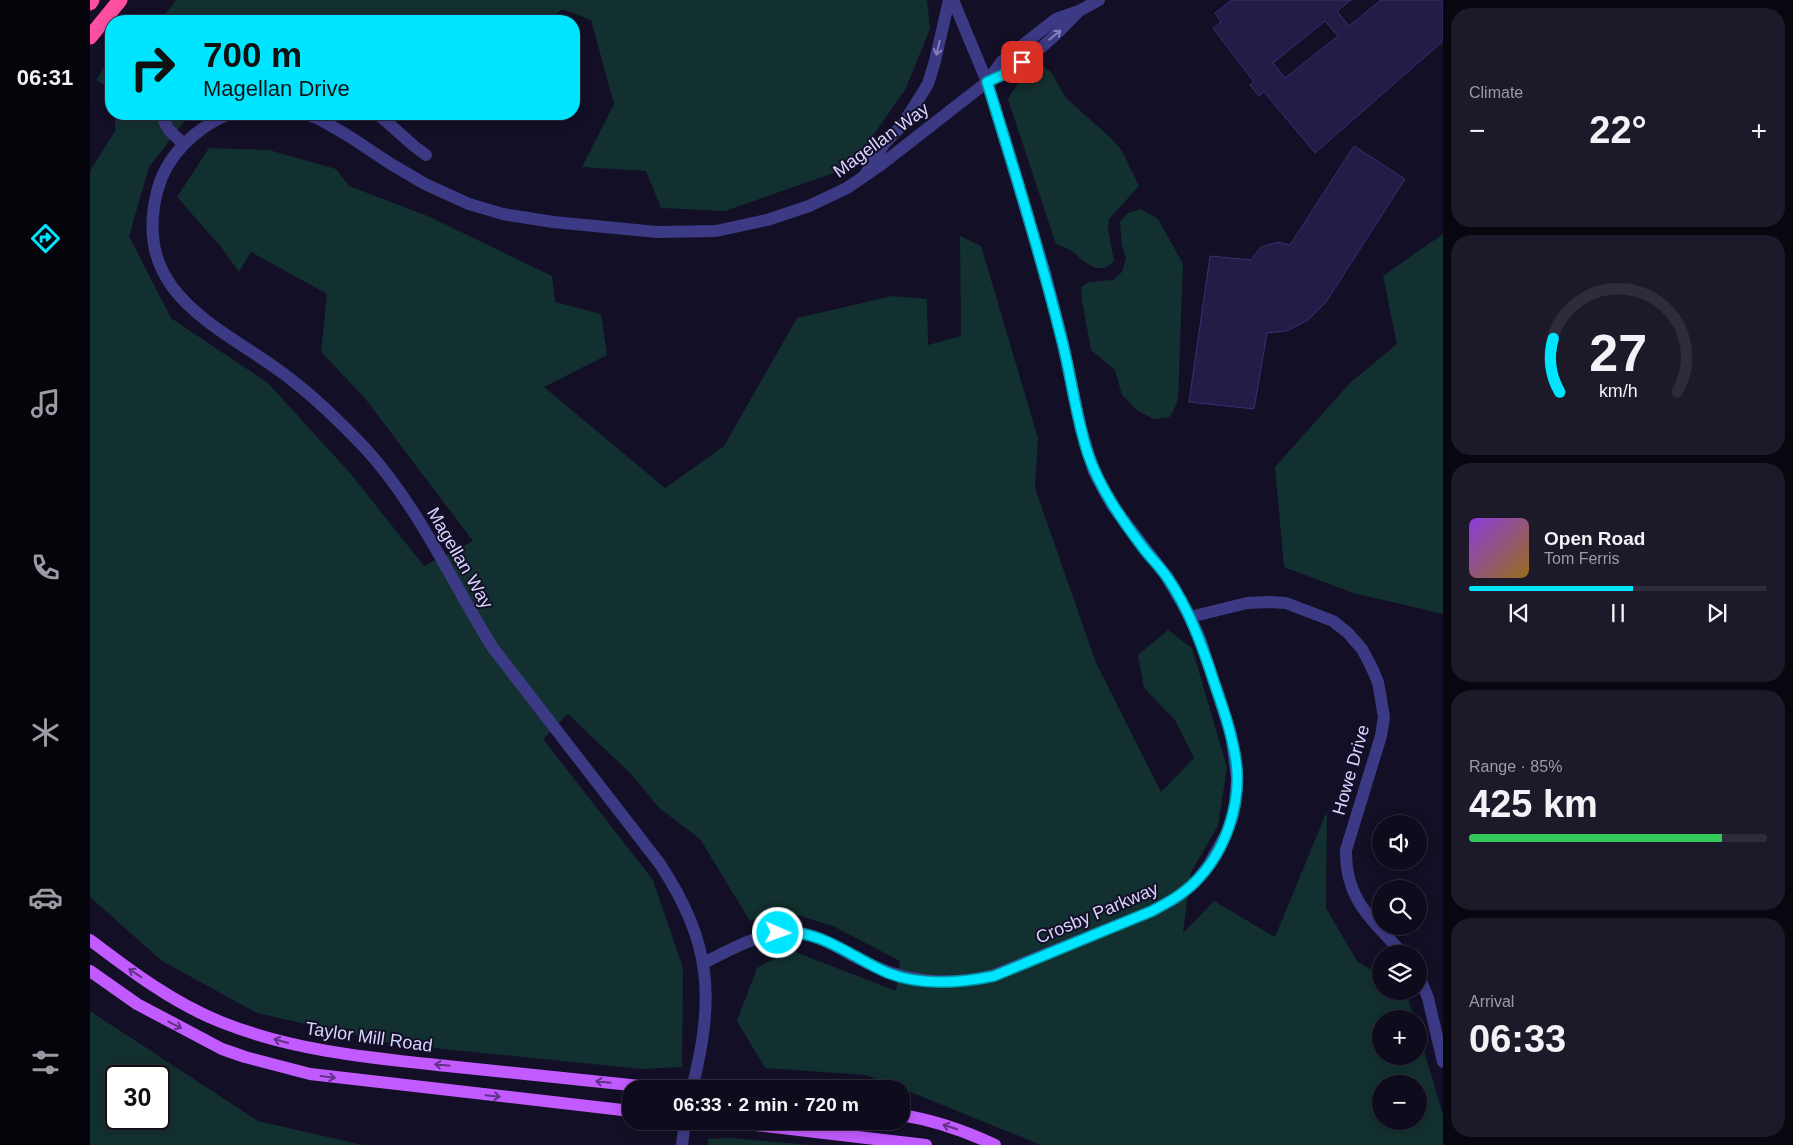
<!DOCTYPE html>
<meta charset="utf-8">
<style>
:root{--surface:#0e0b1c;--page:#1c1929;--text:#f1f3f6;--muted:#9b9ba3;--line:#2e2b3b;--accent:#00e5ff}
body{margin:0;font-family:Helvetica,sans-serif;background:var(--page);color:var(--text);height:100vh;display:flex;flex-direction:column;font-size:19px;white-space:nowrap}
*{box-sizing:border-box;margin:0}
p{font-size:16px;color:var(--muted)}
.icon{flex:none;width:28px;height:28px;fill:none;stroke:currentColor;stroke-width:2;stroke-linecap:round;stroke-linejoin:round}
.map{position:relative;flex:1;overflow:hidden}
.drawer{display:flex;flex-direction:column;gap:8px;padding:8px;background:#08060f;width:350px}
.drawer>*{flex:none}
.hud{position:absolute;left:15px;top:15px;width:475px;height:105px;border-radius:20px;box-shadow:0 2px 12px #0003,0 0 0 1px var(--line);background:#00e5ff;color:#111;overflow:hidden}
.fabs{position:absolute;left:1282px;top:815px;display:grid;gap:10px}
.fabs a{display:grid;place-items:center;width:55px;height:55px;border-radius:50%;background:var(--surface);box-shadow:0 2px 12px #0003,0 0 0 1px var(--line);font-size:25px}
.speed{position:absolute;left:15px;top:1065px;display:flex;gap:10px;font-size:25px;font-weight:700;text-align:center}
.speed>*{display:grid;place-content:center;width:65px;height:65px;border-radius:50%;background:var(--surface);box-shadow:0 2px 12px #0003,0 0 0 1px var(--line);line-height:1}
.speed .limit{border:2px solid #111;border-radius:8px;background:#fff;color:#111}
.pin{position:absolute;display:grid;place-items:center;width:42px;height:42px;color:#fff;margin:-21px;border-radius:10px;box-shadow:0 2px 8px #0006}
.me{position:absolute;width:55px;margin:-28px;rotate:92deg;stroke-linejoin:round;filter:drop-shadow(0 0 4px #0008)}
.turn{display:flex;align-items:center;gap:18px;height:105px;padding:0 15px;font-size:22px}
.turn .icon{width:65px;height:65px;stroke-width:2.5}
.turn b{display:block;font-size:35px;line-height:42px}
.big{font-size:38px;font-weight:700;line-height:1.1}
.drawer .card{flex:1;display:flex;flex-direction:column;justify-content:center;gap:8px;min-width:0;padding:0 18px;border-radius:20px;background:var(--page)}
.drawer .dial{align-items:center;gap:0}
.dial svg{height:130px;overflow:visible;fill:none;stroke:var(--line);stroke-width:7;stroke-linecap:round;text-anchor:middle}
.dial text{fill:var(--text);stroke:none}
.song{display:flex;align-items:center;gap:15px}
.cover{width:60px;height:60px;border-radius:8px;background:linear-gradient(135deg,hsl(270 70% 55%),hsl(40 70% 35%))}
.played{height:5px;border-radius:2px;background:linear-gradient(90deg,var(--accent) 55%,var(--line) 55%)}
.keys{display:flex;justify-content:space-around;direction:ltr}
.heat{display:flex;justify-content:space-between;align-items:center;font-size:28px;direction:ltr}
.charge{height:8px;border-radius:4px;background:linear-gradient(90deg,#34c759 85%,var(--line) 0)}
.trip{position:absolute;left:532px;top:1080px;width:288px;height:50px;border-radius:20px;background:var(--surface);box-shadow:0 2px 12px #0003,0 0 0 1px var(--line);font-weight:700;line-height:50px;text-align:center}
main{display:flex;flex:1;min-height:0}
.menu{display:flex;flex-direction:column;width:90px;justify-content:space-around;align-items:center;background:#06040b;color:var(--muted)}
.menu .icon{width:35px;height:35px}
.menu .active{color:var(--accent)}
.menu b{font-size:22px;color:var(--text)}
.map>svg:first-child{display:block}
</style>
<main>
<nav class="menu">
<b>06:31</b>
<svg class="icon active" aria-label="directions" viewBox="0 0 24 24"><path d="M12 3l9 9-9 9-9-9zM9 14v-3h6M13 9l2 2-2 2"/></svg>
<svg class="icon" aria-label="music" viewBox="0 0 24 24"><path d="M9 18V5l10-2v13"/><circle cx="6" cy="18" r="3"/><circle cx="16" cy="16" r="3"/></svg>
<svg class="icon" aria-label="phone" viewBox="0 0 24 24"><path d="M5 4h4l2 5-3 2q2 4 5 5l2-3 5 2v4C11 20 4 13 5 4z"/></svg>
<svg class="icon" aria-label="climate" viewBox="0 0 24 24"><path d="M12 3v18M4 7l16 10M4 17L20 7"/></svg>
<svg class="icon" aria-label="car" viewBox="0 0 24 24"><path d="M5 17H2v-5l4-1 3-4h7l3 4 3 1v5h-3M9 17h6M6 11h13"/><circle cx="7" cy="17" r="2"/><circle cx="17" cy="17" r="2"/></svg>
<svg class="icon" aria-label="filters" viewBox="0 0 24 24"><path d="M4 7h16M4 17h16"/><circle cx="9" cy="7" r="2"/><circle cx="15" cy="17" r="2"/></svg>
</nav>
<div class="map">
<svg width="1353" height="1145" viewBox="0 0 1353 1145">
<rect width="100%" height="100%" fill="#130f26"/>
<!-- green -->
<g fill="#12302f" fill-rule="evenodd">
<path d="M86,0H837L840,29L815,90L761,167L635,211L571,208L556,171L492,167L524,104L501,20L472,9L459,21H70Z"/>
<path d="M19,59H21V89L6,80Z"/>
<path d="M949,64L961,72L976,98L1022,139L1032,151L1049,186L1019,219L1018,229L1024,261C1008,279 993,259 980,250C976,248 971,246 966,244L918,99L936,70Z"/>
<path d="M25,114H100L59,167L39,236L81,318L178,383L260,473L334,566L383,541L274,397L231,352L237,294L161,252L149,272L132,248L87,197L119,148L179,150L246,169L259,186L340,217L462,276L465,302L511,314L517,355L454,387L575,488L634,446L707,318L802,296L837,299L838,345L871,336L870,236L891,246L948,438L945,488L1006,663L1071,792L1104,758L1085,720L1054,688L1048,655L1078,630L1102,648L1137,767L1128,826L1101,872L1093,933L1124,901L1185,937L1237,811L1236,908L1267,961L1291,976V991L1316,992L1324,1019H1291V1056H1329V1034L1353,1115V1145H951L818,1091L775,1075L675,1068L647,1021L667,968L700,950L806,991L810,961L743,926L691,910L660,921L610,839L569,808L543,776L478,714L453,739L563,880L593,968L592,1067L552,1069L304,1044L167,1013L72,961L0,897V171L25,131ZM1291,1084H1329V1121H1291Z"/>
<path d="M1051,209L1068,219L1093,264L1088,400L1080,417L1063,419L1047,410L1032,395L1025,370L1001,350L992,300L991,287L999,282L1023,280L1032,272L1036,258L1032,245L1030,222L1038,213Z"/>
<path d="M1353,234V614L1263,593L1194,567L1185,467L1260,383L1307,344L1293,276Z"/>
<path d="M0,1011L168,1121L273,1145H0ZM69,1076V1119H26V1076Z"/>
<path d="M640,1138L721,1145H619L617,1139Z"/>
</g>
<!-- building -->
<g fill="#241b47" stroke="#3b2d73" fill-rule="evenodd">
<path d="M1142,0H1261L1247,11L1259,26L1291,0H1353V41L1225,153L1174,92L1169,96L1160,85L1164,82L1123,28L1131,22L1125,13ZM1235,21L1248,36L1195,78L1183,63Z"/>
<path d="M1264,146L1315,179L1236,302L1218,320L1197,331L1177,333L1164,409L1099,402L1120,256L1161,260L1171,247L1188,242L1200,245Z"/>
</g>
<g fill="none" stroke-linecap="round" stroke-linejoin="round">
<!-- minor -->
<g stroke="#3d3a85" stroke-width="12">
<path d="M135,21H152"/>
<path d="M899,81C932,67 963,39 987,13"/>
<path d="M73,114C74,128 84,135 94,144"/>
<path d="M138,114C105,129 76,155 67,192C40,299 137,328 203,381C229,401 252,424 275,448C329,507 361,581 403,648L570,864C622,944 625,997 602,1089"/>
<path d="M217,114L231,120L257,135L301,164L335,184L379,204L413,214L463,222L567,232L626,231L677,220L719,206L757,188L792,164L897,82L912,61L966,19L989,11L1009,0"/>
<path d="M288,114L324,146L336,155"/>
<path d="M776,173L794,144L813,124L838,84L845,61L859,0"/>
<path d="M1100,617L1157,603L1178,602L1196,603L1243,621L1258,633L1272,649L1281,666L1288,682L1294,717L1291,736L1256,850C1255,900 1282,919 1313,954"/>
<path d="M614,963C641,949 676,929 708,933C729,935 748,948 767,958C812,982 855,987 904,975L1062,911L1086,898L1105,882L1118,866L1135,836L1142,819L1145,803L1147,779L1141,734L1110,639L1100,617L1077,577L1022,505L1004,472L991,429L972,339L955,273L917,147L897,82L863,0"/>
<path d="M1329,976L1338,998L1353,1062"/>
<path d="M592,1145L595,1121"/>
</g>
<!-- major -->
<g stroke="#c25bff" stroke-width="12">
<path d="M0,940C41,971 83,1003 131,1022C203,1051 281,1058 357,1066C431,1073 505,1081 579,1089"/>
<path d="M0,971L47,1004L132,1049L155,1057L220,1074L541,1111"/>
<path d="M811,1115C844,1120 875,1131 905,1145"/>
<path d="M631,1121L836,1145"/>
</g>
<!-- highway -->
<g stroke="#ff4fa3" stroke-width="15">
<path d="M0,3L2,0"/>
<path d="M0,37L30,0"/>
</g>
</g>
<!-- one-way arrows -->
<defs><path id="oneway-shaft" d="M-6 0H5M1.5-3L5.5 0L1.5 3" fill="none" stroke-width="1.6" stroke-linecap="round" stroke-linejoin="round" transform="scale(1.25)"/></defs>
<g stroke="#837fbc">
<use href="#oneway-shaft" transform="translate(965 35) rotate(-39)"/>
<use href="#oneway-shaft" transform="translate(848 48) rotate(103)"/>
</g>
<g stroke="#623188">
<use href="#oneway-shaft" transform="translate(45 973) rotate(-147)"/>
<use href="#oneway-shaft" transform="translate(85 1025) rotate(27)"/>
<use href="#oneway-shaft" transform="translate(191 1041) rotate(-164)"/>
<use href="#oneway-shaft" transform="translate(352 1065) rotate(-174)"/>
<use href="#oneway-shaft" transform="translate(238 1077) rotate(7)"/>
<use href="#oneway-shaft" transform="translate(513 1082) rotate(-174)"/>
<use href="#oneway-shaft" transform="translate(403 1096) rotate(6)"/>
<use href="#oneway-shaft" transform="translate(860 1127) rotate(-162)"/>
</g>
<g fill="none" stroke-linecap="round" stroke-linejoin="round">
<defs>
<path id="route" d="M688,933C695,933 701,932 707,933C738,936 769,961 798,973C831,986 870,983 904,976L1062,911C1077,903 1092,895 1104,883C1135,853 1152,804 1146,761C1142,734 1133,708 1124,682C1112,645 1099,609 1077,577C1070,567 1061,558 1054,549C1032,520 1010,489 998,454C985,415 981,373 970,333C949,249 923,165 897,82L919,72L932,62"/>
</defs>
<!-- route casing -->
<use href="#route" stroke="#0095a6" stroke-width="12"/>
<!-- route -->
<use href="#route" stroke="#00e5ff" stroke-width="9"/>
</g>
<g text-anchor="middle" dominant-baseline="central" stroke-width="4" stroke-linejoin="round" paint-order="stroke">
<!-- street labels -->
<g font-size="18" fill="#d9d4ff" stroke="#130f26">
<text transform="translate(791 140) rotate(-36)">Magellan Way</text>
<text transform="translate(370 558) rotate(60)">Magellan Way</text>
<text transform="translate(1261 770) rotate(-74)">Howe Drive</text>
<text transform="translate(1007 913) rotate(-23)">Crosby Parkway</text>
<text transform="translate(279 1037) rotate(8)">Taylor Mill Road</text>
</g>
</g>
</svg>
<div class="fabs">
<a><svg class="icon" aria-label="sound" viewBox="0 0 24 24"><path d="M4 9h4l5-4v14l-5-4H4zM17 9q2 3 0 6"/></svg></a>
<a><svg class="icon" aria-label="search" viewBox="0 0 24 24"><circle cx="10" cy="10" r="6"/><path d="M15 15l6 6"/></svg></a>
<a><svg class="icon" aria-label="layers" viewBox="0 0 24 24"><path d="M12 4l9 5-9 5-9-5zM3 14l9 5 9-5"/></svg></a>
<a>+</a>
<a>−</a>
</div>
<div class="speed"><div class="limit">30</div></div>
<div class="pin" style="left:932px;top:62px;background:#d93025"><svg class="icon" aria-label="arrive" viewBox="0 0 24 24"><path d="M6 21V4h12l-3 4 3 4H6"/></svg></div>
<svg class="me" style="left:688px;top:933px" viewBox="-20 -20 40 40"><circle r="17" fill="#00e5ff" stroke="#fff" stroke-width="3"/><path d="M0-11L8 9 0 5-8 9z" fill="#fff"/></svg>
<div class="trip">06:33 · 2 min · 720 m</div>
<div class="hud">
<div class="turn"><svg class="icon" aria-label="right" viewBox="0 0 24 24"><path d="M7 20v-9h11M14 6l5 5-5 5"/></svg><div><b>700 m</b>Magellan Drive</div></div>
</div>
</div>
<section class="drawer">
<div class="card"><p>Climate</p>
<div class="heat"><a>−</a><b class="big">22°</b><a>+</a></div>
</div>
<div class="card dial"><svg viewBox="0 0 100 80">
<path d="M14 69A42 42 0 1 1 86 69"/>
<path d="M14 69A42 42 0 0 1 10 36" stroke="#00e5ff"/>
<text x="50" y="56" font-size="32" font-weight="700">27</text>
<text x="50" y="72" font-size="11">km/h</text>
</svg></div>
<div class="card">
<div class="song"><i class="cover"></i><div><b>Open Road</b><p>Tom Ferris</p></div></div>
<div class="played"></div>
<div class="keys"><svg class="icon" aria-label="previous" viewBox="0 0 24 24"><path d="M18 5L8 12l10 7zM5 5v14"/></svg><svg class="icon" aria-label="pause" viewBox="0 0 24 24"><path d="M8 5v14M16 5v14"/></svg><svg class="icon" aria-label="next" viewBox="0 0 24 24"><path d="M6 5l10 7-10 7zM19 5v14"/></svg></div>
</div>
<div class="card"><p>Range · 85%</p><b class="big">425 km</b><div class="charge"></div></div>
<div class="card"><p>Arrival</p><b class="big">06:33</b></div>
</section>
</main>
